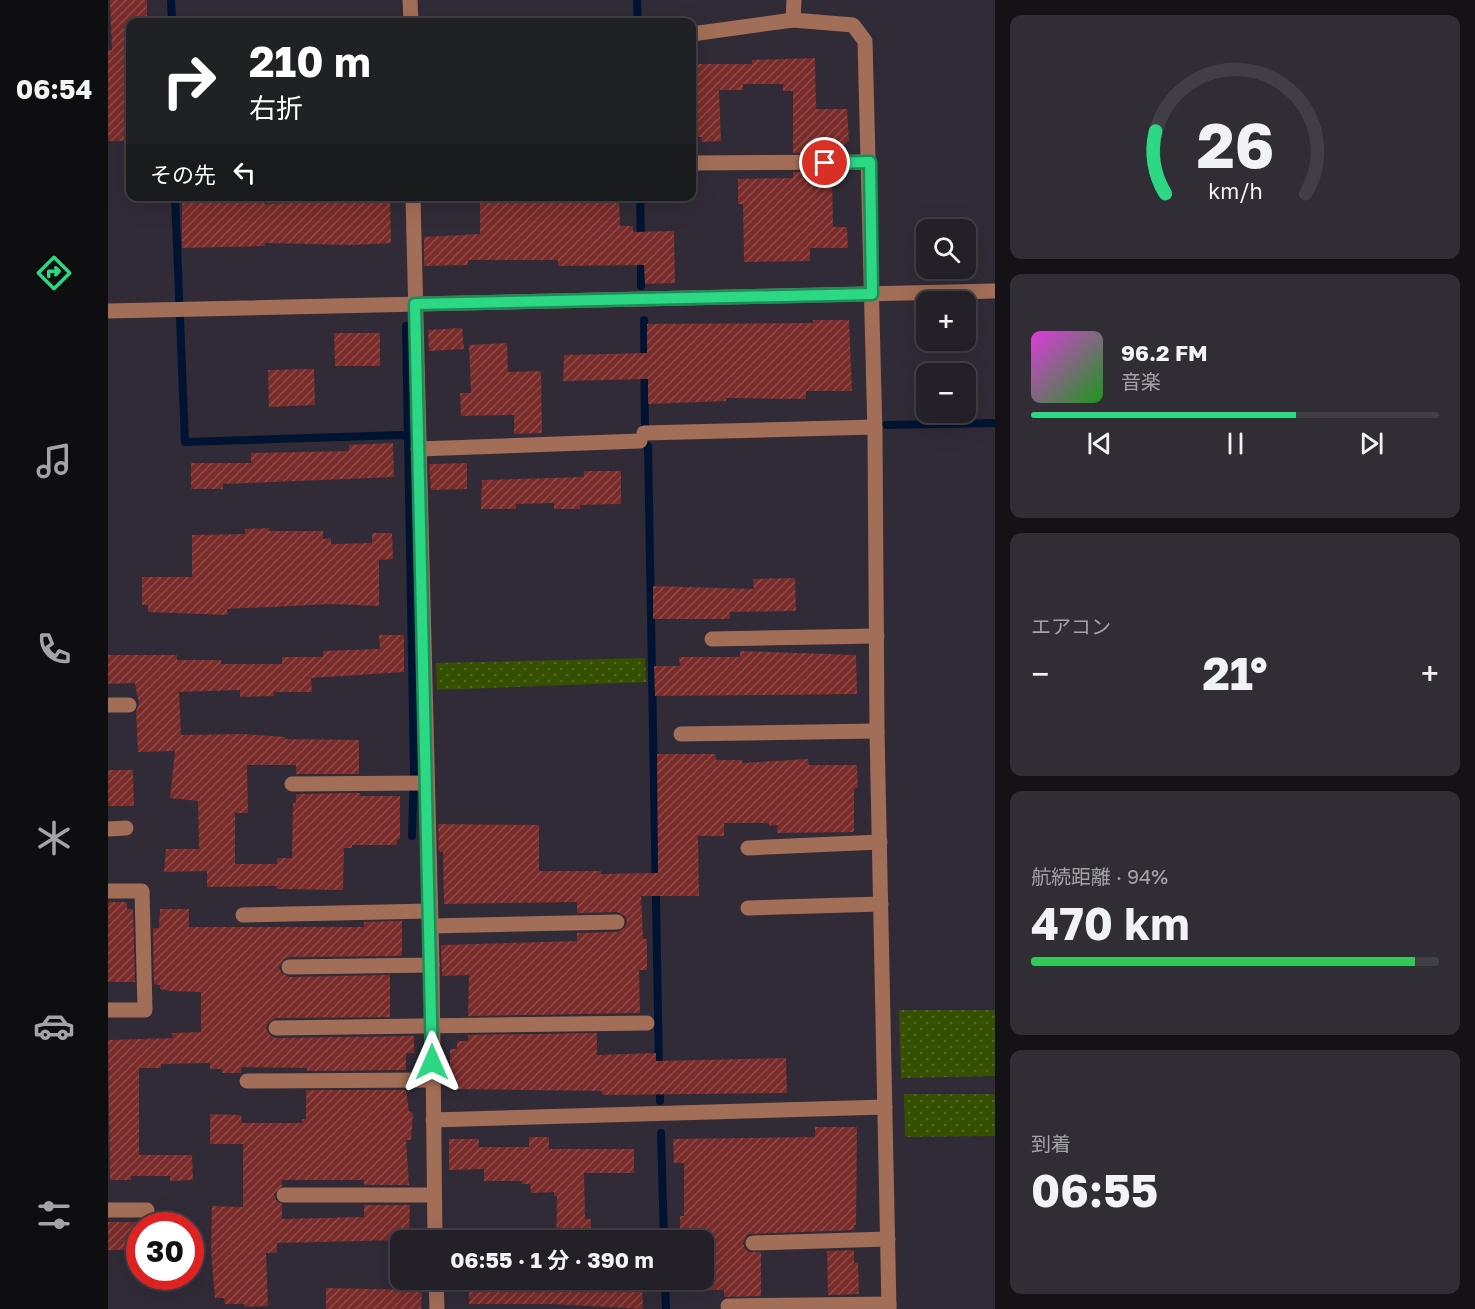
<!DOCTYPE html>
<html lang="ja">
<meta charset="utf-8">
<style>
:root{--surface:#242028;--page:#302d34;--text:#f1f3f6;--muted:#a3a3a8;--line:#413e45;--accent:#2dd884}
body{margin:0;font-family:"Golos Text","Noto Sans JP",sans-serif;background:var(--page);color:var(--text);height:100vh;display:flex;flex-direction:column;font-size:22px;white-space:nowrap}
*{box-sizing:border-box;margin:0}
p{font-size:20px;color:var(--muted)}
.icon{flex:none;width:33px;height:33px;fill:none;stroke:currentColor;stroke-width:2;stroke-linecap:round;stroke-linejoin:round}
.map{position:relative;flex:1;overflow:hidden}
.sheet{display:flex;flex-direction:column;gap:15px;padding:15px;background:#141216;width:480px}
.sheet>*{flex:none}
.top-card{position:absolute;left:18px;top:18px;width:570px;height:183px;border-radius:12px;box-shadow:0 6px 24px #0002,0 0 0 2px var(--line);background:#202124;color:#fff;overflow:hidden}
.fabs{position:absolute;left:808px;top:219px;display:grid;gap:12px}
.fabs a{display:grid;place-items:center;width:60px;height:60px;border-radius:12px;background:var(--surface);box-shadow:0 6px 24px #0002,0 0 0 2px var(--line);font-size:30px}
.speed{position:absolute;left:18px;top:1212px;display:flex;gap:12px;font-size:30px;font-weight:700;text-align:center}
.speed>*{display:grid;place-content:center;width:78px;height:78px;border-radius:50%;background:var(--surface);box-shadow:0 6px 24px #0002,0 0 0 2px var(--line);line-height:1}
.speed .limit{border:9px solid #d22;background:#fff;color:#111}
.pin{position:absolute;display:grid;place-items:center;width:51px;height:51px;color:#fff;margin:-26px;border:3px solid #fff;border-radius:50%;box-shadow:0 2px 6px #0007}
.me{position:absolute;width:66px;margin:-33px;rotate:0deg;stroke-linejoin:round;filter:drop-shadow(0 0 4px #0008)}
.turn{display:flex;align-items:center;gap:21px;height:126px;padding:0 24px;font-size:27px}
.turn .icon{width:78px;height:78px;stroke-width:2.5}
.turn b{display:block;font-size:42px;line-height:51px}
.then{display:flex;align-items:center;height:57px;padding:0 24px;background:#0003;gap:12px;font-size:22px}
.big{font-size:45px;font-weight:700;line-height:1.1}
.sheet .widget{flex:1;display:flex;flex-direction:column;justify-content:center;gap:9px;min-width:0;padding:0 21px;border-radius:12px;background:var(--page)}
.sheet .dial{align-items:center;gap:0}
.dial svg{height:156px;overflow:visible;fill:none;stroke:var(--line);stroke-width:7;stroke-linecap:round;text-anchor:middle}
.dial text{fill:var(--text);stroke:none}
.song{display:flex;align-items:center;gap:18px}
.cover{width:72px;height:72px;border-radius:9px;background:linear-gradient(135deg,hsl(300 70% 55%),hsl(120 70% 35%))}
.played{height:6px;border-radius:3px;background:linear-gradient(90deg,var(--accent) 65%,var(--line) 65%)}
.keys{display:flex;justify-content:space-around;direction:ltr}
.heat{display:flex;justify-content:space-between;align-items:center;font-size:33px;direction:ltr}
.charge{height:9px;border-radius:4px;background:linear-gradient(90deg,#34c759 94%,var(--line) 0)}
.trip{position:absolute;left:282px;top:1230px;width:324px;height:60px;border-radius:12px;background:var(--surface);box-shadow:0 6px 24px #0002,0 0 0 2px var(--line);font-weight:700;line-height:60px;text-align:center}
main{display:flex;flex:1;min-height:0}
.dock{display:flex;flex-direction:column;width:108px;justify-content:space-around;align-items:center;background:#0e0d10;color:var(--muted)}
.dock .icon{width:42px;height:42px}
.dock .current{color:var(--accent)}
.dock b{font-size:27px;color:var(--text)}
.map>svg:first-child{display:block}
</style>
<main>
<nav class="dock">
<b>06:54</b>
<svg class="icon current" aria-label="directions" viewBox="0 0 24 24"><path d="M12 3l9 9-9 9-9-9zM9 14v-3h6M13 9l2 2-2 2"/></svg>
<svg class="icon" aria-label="music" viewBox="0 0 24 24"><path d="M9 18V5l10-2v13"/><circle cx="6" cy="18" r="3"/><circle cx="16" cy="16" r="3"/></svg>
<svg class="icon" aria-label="phone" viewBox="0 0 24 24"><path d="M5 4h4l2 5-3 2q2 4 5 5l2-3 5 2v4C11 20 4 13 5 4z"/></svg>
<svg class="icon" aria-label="climate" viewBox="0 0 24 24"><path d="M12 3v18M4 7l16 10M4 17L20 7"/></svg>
<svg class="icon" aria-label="car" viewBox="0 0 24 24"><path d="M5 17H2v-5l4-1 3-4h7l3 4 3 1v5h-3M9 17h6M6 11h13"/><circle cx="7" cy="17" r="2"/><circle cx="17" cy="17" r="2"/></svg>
<svg class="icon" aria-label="filters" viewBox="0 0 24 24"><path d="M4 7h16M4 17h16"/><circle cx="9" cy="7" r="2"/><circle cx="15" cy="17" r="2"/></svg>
</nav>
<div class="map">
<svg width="887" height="1309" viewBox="0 0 887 1309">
<defs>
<pattern id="grass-dots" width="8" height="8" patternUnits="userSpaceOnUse" patternTransform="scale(1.5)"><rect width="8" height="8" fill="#355000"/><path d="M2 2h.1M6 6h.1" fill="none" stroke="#536a26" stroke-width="1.8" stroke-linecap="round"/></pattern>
<pattern id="building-hatch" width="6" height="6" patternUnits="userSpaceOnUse" patternTransform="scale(1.5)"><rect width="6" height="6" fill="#7a2c2a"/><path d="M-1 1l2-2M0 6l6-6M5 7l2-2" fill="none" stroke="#8d4b4a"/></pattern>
</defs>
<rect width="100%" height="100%" fill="#302b36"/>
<!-- grass -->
<g fill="url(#grass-dots)">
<path d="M537,658L538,682L329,690L328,663Z"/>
<path d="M791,1010H887V1076L793,1078Z"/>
<path d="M796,1094H887V1136L797,1137Z"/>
</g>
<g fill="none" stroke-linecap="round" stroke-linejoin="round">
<!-- stream -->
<g stroke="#001431" stroke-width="8">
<path d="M63,0L64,22"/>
<path d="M529,0L530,22"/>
<path d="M67,196L77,442L294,435L300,437"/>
<path d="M532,196L533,240"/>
<path d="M533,255V286"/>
<path d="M536,320L537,431"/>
<path d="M298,326L306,772L304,836"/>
<path d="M778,425L887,423"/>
<path d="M540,446L551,1071"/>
<path d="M552,1086V1101"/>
<path d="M553,1133L556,1240"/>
<path d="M557,1280L558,1309"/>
</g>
</g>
<!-- building -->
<g fill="url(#building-hatch)">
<path d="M2,0H39V21H22L19,141H0V50H4Z"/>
<path d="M707,58L708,109H739L741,140L728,152L685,153V91H675V84H635V90H611L613,141L594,142L593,137H584V64H644V60Z"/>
<path d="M685,172H724L725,227H739L740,248H702V261L636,262L635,204H630V179L685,178Z"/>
<path d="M372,196H511L512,226H525V232L566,231L567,283L537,284L536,265L450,266V260H360V265L316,266V237L372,234Z"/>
<path d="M282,200L283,243L245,245L157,243V246L74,248V203L156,202V204Z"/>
<path d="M705,320H741L744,391H698V399L618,398V401L540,404V379L455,381L456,355L539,353V324L705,323Z"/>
<path d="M354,328L356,349L321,351L320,330Z"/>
<path d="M226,333H272V366H227Z"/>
<path d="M399,343L400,372L433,371L434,433L406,434V415L353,416L352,393H363L361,345Z"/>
<path d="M206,369L207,405L161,407L160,370Z"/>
<path d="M285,443L286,477L115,484V489H83V463H143V453L241,451V445Z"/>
<path d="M359,463V489L323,490L321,464Z"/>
<path d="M476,471H513V504L472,505V509H446V503L408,504V509H373L374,480L476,477Z"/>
<path d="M161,528V531H215V539L223,538V544L264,543V533H284L285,559L271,560V606L224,604L119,609L120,615L40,612V605H34V577H84V535L137,534V529Z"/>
<path d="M687,578L688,611L622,612V619H545V586L646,589L645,579Z"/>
<path d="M271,635H296V672L203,678L204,692H166V696L132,697V690L71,692L73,735L135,734L177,737V739L251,740V774H188V765H139L140,813H127V864H169V858H184L185,803H188V794L252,793V796H292V838L289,840V845H244V848H236L235,890L169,889V886L99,887V871L56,872L58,849H91L90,801L62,798L67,751L30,752L28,711L31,704L27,683L0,684V655H69V660H113V664H174V657H215V651L272,649Z"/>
<path d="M632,651L748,655L749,694L547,696L546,666H572L571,657H632Z"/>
<path d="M549,754H607L608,760H634V763L700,759L701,765H749L750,788H746V832L669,833L670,825L661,826V823H616V836H590L591,896H533L535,939H539V970H531L532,1013L360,1016L361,975L334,976L333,945L469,941V933L510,932L517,927L519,921L517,916L509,912L469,913V902L336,904L335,852H331L330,824L431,825V871H493V874L550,873Z"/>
<path d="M0,770H25L26,806H0Z"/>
<path d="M0,902H19V909H25L27,982H0Z"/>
<path d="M52,909H81V927H256V922L294,921V956L181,957L176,959L171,967L173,972L181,977L282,975V1017L168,1018L160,1023L158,1029L163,1036L168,1038L306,1036V1053H298V1070L199,1071V1068L133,1067V1073H114V1069H102V1063L53,1064V1068H31V1155H84L85,1180L62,1181V1176H23V1180H2L0,1040L65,1038L64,1033L93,1032V992L63,991L52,989V985L46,984L45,928H51Z"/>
<path d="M489,1033V1055L548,1053V1061L678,1058L679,1093L494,1095V1091L342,1089V1049H349V1041H360V1035Z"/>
<path d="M198,1090H298L301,1111L305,1113L303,1140H298L301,1185H256V1180H174V1186L166,1194L168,1200L174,1204V1219L256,1217V1205H302L301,1235L293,1234L292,1240L169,1243V1253H158L160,1306L136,1307V1304H117L116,1298H107L103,1251L104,1206L135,1207V1144H102V1114L133,1115L134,1123H194V1119H198Z"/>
<path d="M707,1127H749L748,1225H746V1230L640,1234L635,1243L637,1249L641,1252H653V1296L616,1297V1290H596V1240H572V1216H576V1163H566L565,1139L707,1137Z"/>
<path d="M421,1137H441V1149H526V1173H476L477,1219H483V1240H448L449,1196H446V1192L423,1193L422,1184H414V1181H376V1169L341,1170V1139H371V1147H421Z"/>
<path d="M0,1222H32L30,1250H0Z"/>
<path d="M746,1250V1263H750L751,1294L720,1295L719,1251Z"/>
<path d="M361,1280H534L535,1309L444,1304H361Z"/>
<path d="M218,1288L314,1290L313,1309H218Z"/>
</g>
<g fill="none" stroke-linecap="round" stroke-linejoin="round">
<!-- minor -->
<g stroke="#a36e57" stroke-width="15">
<path d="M302,0L303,22"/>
<path d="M685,20L686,0"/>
<path d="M584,34L685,20L745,25L757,41L767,434L769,731L781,1309"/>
<path d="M584,163L761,162"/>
<path d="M305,196L324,965L327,1240"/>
<path d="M0,311L887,291"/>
<path d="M536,433L767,427"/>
<path d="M310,449L532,441"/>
<path d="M604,639L769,636"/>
<path d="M0,705H21"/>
<path d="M573,734L769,731"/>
<path d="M184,784L317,783"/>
<path d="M0,829L18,828"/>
<path d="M640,848L772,842"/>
<path d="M0,891H34L37,1010H0"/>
<path d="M640,908L773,904"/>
<path d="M135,915L322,911"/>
<path d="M322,926L509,922"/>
<path d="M181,967L324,965"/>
<path d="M168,1028L539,1023"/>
<path d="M139,1081L324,1080"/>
<path d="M325,1120L777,1107"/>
<path d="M176,1195H326"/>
<path d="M0,1210H39"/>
<path d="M645,1243L780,1239"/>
<path d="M328,1280L329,1309"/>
<path d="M620,1306L781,1304"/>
</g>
</g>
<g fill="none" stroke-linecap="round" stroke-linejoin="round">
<defs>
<path id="route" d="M324,1062L307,304L764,294L762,162L717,163"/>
</defs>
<!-- route casing -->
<use href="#route" stroke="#1d8c56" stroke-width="15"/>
<!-- route -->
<use href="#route" stroke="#2dd884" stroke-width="10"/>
</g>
</svg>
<div class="fabs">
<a><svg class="icon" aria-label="search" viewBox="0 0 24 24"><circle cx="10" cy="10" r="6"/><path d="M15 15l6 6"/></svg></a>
<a>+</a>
<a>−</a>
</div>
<div class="speed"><div class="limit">30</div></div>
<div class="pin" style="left:717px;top:163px;background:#d93025"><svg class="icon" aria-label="arrive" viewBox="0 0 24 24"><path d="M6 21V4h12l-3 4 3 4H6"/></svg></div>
<svg class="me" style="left:324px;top:1062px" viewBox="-20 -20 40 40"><path d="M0-17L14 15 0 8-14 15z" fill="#2dd884" stroke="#fff" stroke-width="4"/></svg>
<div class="trip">06:55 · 1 分 · 390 m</div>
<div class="top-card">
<div class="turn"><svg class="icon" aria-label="right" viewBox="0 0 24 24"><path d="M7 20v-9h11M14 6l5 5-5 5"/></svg><div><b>210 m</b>右折</div></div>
<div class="then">その先<svg class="icon" aria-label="left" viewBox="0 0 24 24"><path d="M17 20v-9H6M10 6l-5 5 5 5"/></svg></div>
</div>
</div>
<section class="sheet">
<div class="widget dial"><svg viewBox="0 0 100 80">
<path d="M14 69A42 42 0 1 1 86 69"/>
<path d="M14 69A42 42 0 0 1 9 37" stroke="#2dd884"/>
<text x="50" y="56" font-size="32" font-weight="700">26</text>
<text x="50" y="72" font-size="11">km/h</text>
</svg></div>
<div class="widget">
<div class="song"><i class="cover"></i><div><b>96.2 FM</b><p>音楽</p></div></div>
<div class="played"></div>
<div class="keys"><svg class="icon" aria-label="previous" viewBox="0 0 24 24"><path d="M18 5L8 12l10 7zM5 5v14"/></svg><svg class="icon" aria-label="pause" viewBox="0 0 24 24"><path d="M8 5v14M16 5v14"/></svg><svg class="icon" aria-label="next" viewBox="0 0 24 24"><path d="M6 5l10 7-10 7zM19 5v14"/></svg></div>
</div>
<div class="widget"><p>エアコン</p>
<div class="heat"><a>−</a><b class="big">21°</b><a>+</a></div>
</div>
<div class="widget"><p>航続距離 · 94%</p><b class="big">470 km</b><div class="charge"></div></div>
<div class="widget"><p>到着</p><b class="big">06:55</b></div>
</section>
</main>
